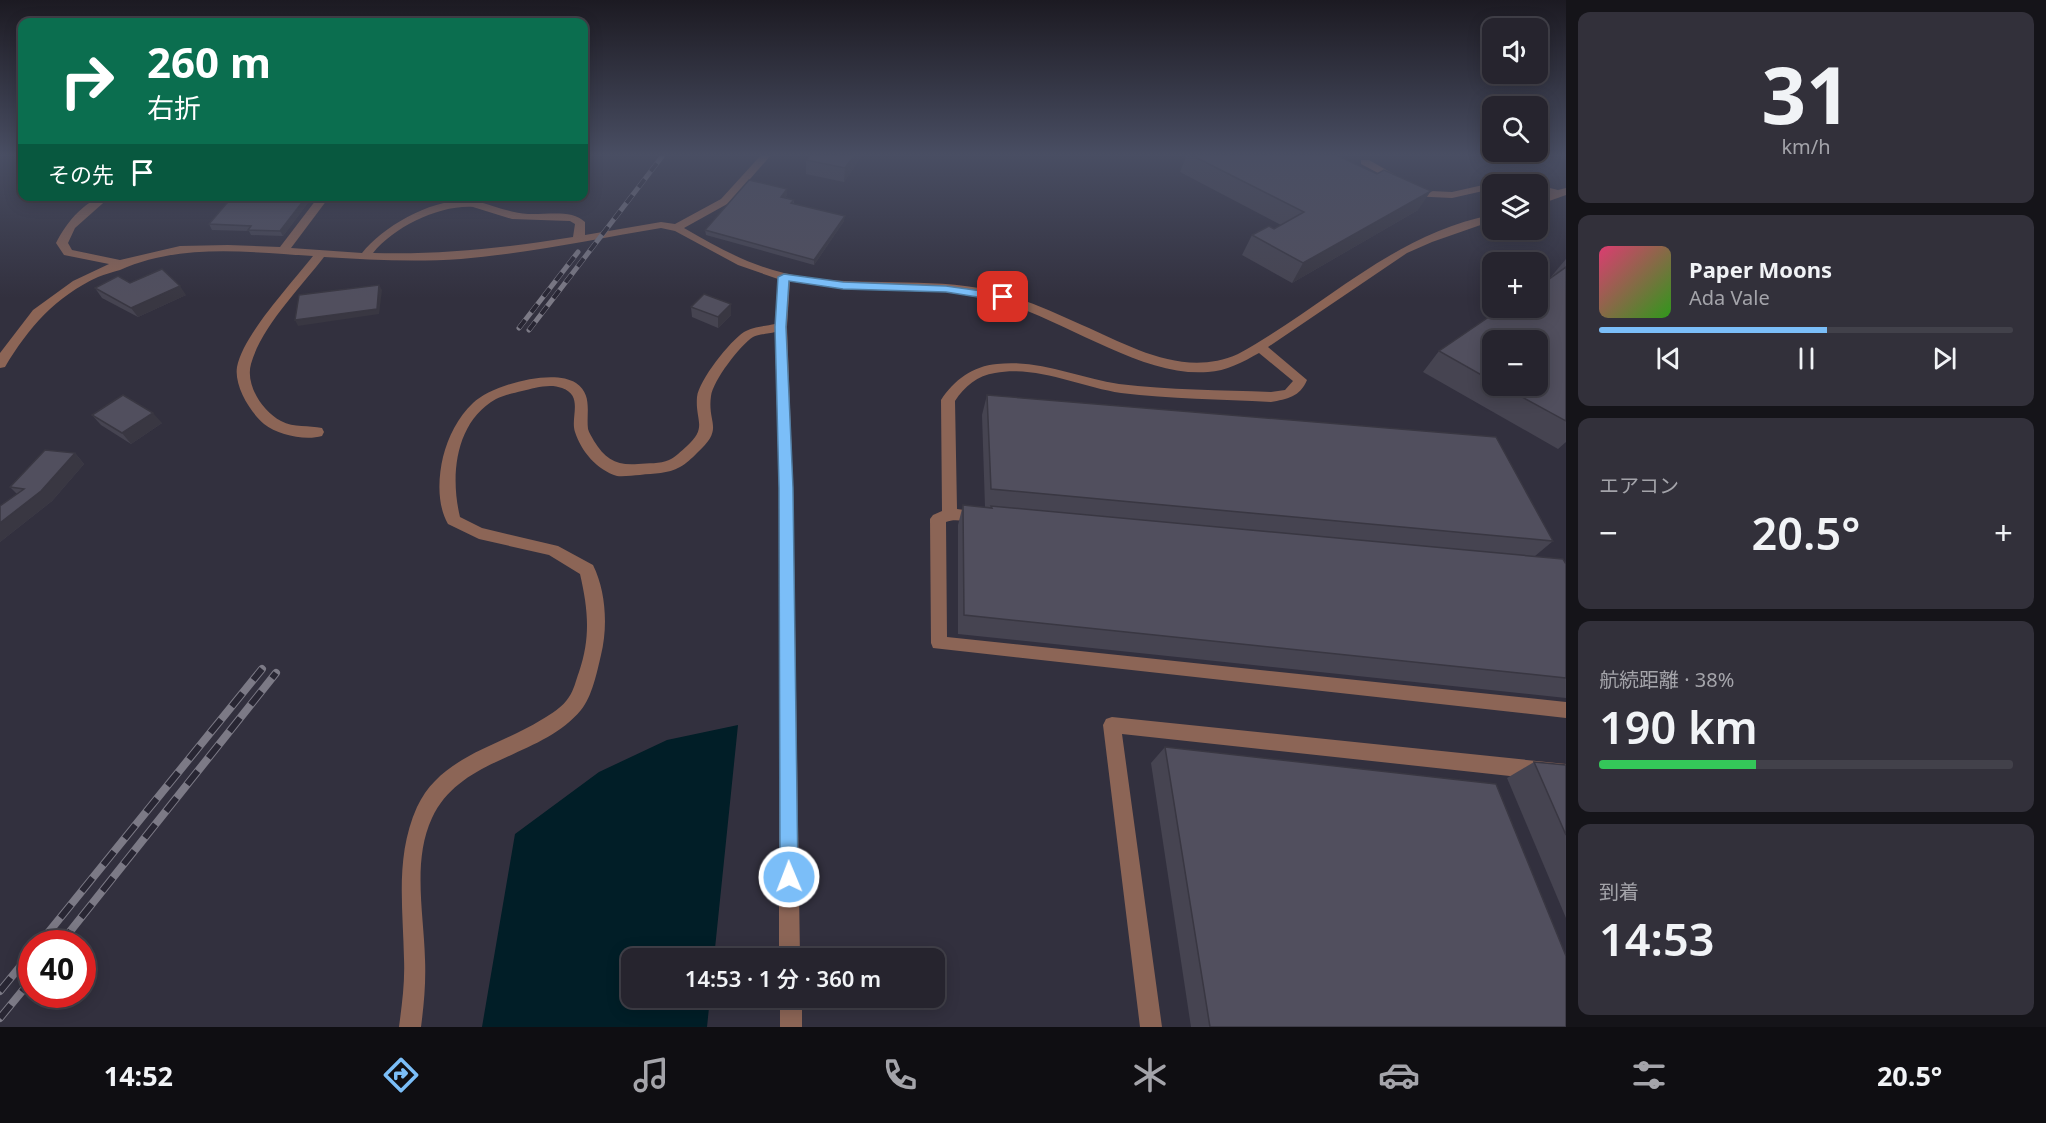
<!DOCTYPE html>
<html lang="ja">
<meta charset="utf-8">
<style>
:root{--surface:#26242e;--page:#32303a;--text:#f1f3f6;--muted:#a4a4aa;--line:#42414a;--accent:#7bbef8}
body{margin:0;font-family:"Noto Sans","Noto Sans JP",sans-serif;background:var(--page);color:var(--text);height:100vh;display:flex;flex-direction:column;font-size:22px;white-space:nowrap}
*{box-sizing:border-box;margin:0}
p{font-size:20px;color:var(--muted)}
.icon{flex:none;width:33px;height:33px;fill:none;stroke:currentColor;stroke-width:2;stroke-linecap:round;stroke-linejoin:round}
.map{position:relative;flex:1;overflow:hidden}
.panel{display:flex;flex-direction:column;gap:12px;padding:12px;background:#151419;width:480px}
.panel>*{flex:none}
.guide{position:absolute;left:18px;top:18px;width:570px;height:183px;border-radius:12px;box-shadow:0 3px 15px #0003,0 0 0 2px var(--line);background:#0b6e4f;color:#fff;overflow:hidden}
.controls{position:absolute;left:1482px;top:18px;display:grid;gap:12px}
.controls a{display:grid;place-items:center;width:66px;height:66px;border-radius:12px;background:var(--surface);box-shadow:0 3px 15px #0003,0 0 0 2px var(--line);font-size:30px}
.speed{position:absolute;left:18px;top:930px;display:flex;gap:12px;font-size:30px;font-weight:700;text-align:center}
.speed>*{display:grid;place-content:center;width:78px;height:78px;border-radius:50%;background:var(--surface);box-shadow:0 3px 15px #0003,0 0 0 2px var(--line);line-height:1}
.speed .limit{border:9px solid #d22;background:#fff;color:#111}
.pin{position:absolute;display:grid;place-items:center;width:51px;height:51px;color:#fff;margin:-26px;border-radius:12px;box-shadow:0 3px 9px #0006}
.me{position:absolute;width:66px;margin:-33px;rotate:359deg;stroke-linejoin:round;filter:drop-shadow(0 0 4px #0008)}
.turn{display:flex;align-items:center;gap:21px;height:126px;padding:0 30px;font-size:27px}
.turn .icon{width:78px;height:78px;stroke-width:2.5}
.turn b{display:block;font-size:42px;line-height:51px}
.then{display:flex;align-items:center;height:57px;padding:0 30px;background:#0003;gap:12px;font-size:22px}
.big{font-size:45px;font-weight:600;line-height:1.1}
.panel .tile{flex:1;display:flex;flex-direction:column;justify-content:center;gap:9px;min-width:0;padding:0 21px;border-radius:12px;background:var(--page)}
.panel .dial{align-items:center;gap:0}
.dial b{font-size:78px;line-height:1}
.song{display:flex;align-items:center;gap:18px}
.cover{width:72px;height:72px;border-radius:9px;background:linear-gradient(135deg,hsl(340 70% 55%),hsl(110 70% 35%))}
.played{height:6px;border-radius:3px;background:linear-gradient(90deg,var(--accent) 55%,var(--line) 55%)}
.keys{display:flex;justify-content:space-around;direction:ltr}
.heat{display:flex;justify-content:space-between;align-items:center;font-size:33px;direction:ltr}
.charge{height:9px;border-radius:4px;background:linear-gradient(90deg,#34c759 38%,var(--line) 0)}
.trip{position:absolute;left:621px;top:948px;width:324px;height:60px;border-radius:12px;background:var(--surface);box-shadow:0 3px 15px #0003,0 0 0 2px var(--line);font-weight:600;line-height:60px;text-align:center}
.menu{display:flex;height:96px;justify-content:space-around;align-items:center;background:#0f0e12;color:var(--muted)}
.menu .icon{width:42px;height:42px}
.menu .selected{color:var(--accent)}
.menu b{font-size:27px;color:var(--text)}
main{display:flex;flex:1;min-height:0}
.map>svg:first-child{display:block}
</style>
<main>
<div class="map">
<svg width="1566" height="1027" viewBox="0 0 1566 1027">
<rect width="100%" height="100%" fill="#32303e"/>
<!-- water -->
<path fill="#011e27" d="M738,725L714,958H632V998H710L707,1027H482L515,834L599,772L667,740Z"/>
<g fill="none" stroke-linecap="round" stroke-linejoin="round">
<!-- minor -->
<g fill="#8c6556" fill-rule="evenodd">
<path d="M762,154H772L729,203L684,228C715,246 749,265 784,273C848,288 915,277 979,288C1016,295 1049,310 1082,325C1132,347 1184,378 1238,354C1324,307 1393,234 1492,215V221L1432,242L1407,253L1268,347L1307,380C1300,397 1287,399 1271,402C1221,399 1170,399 1121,393C1080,387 1037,365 995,373C978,375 964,387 955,401L957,509L985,513L988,517L985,521C972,525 958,517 946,522L947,637L1566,702V718L933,648L931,643L930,519L933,515L942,511L941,400C954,380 973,366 997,364C1038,359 1079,378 1119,384C1169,390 1221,390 1271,392L1285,390L1293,381L1259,353C1243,362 1226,371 1208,372C1137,378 1053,310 980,296C917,284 853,293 790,281L787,327L793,488L800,958H779V488L775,332C769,334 758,334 753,337C740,345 713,381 711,396C707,424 725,428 697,453C692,458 686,464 680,467C668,474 654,473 640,475C633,475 624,477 617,476C597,470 581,451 575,432C570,417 584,396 562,388C550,383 534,388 522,391C514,393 504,395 496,399C455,422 450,476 460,517L482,528L558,546L593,565C606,591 608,627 601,655C597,672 592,697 581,710C540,759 461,756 432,818C412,861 424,914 425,959C426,982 424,1004 421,1027H399C402,1004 405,982 404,959C403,907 395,856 417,807C441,756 498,747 541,720C551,714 563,707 569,697C574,690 576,680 579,672C591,637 588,609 580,574L549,555L479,539L448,524C437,505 438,478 443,457C448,437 458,417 473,403C492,385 553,368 576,383C593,395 586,412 588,429C589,433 592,437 594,441C605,459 617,466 638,464C648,463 660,464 669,460C676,457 681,451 687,446C708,427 695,421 697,397C699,380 730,341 744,332C752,327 766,326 775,324L778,279L738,265L675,231L661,228C595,239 529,253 461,259C416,262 370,260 324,257C301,287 261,327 251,364C245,385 263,412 281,421C294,428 309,425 322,428L324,432L322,436C305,441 278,435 264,424C250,412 234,386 237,367C243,335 292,283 313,256C249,252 180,243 120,270C113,272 105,274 98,277C55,297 29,327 5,367L0,368V353L33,310L73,281L109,264L64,255L56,243C66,223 87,196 111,196L75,228L68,243L72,250L120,260L180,246L228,245L280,247L319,196H330L291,248L362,253C384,225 438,195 475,201C493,205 509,213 528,214C546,215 572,209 585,222V235L661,222L675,224L721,199ZM473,207L512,219L570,221L575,224L573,237C506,248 441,255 373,253C394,227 439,205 473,207Z"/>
<path d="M1361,160H1369L1404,180L1395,182L1361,164Z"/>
<path d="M1492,183L1496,184H1492V189L1452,198L1410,196L1405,193L1410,190L1452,192Z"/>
<path d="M1538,185L1558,190L1566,188V195L1538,205V198L1549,194L1538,191Z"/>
<path d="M1112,717L1566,764V782L1122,734L1162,1027H1140L1103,725L1106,719Z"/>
<rect x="780" y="998" width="22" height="29"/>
</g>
<defs>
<g id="rail-far1">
<path d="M519,328L578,252"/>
<path d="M529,330L664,154"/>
</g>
<g id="rail">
<path d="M39,944L262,669"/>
<path d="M60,944L276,673"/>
<path d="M0,991L32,952"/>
<path d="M0,1018L32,979"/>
</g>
</defs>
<!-- rail-far1 casing -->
<use href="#rail-far1" stroke="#7c7a86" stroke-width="5"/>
<!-- rail casing -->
<use href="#rail" stroke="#7c7a86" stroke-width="8"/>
<!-- rail-far1 -->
<use href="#rail-far1" stroke="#282633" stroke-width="4" stroke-dasharray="10" stroke-linecap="butt"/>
<!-- rail -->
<use href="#rail" stroke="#282633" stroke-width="6" stroke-dasharray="17" stroke-linecap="butt"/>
</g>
<!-- wall -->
<g fill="#464451" fill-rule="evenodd">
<path d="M863,154L844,182L806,174V160Z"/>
<path d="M1187,154H1334L1418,210L1292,283L1242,255L1252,235L1274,229L1281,225L1180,172Z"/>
<path d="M787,189V195L785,197L794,200V204L844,221L814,265L706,235L705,230Z"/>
<path d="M233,196H313L283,236L251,235L249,231L212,230L209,224Z"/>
<path d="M1566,259V442L1558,449L1423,372L1439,351L1538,308L1550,278ZM1492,340L1538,386H1492Z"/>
<path d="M95,288L186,295L138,317L102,298Z"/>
<path d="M691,307L731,315L718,328L692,317Z"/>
<path d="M987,395L1553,541L1535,556L1566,564V698L958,634V525L963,505L985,507L982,415Z"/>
<path d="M92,415L162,423L131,444L101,425Z"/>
<path d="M75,453L84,464L52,501L0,542V506L17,494L10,487Z"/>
<path d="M1165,747L1566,1027H1191L1151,763Z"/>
<path d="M1534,762L1566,765V918L1507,778Z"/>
</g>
<!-- shaded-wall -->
<g fill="#393742">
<path d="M855,154H863L844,182L845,168Z"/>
<path d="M787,189V195L781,202V197Z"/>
<path d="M1431,191L1418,210L1292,283L1303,263Z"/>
<path d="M307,196H313L283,236L280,231Z"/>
<path d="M845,216L844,221L814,265V260Z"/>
<path d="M379,285L382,290L379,314L298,326L295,320Z"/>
<path d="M180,286L186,295L138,317L131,308Z"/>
<path d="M731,304V315L718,328V317Z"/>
<path d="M153,413L162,423L131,444L122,433Z"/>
<path d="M75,453L84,464L52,501L0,542V523Z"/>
</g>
<!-- building -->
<g fill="#514f5e" stroke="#393742" stroke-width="1.5">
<path d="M811,154H855L845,168L806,160Z"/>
<path d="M1189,154H1334L1377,174L1384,170L1431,191L1303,263L1252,235L1269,226L1274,229L1304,212Z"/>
<path d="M749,180L787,189L781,197L794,200L791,203L845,216L814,260L705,230Z"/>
<path d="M233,196H307L280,231L248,230L251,226L209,224Z"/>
<path d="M1566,267V421L1502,386H1538V340H1492V381L1439,351L1502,308H1538V287Z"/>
<path d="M162,269L180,286L131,308L95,288L118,276L130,283Z"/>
<path d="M379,285L377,309L295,320L299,295Z"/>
<path d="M704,294L731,304L718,317L691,307Z"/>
<path d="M123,395L153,413L122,433L92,415Z"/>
<path d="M987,395L1496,437L1553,541L991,489Z"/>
<path d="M45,450L75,453L41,491L0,523V506L24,489L10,487Z"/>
<path d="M963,505L992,508L991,506L1563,559L1566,564V678L964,615Z"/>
<path d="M1165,747L1496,784L1566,956V1027H1210Z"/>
<path d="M1534,762L1566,765V835Z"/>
</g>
<!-- sky -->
<linearGradient id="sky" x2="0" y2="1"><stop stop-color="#1c1a22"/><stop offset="0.52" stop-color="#494e63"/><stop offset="1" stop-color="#494e63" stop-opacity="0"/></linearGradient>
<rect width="1566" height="298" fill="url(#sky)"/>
<!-- route -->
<path fill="#7bbef8" stroke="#507ca1" stroke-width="1.5" d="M784,274L843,282L946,286L1003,294L1009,297L1003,301L946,292L843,289L789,281L786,327L793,488L798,877L796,884L789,886L783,884L780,877L779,488L775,327L778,277Z"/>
</svg>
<div class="controls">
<a><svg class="icon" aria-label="sound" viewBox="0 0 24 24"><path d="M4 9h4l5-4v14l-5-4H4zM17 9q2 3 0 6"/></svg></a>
<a><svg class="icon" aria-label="search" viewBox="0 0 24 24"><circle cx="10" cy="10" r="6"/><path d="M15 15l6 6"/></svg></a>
<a><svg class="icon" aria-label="layers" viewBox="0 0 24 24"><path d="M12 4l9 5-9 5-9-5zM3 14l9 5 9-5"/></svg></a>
<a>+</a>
<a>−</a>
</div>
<div class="speed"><div class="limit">40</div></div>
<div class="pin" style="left:1003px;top:297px;background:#d93025"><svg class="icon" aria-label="arrive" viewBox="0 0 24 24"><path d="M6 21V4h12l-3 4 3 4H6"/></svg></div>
<svg class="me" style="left:789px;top:877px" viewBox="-20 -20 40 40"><circle r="17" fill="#7bbef8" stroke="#fff" stroke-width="3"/><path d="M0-11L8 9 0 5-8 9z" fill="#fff"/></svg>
<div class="trip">14:53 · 1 分 · 360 m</div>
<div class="guide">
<div class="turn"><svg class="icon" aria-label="right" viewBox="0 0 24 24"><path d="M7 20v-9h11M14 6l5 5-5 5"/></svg><div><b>260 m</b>右折</div></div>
<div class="then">その先<svg class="icon" aria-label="arrive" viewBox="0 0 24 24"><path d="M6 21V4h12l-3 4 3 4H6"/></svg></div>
</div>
</div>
<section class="panel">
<div class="tile dial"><b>31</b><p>km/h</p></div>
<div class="tile">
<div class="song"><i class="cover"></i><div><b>Paper Moons</b><p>Ada Vale</p></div></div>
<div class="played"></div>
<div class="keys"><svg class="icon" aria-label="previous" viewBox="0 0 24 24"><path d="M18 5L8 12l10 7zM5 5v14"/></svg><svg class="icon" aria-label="pause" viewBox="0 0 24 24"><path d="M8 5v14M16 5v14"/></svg><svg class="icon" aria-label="next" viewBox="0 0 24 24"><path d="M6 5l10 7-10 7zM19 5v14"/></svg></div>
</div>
<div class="tile"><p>エアコン</p>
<div class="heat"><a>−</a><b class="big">20.5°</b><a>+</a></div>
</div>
<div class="tile"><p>航続距離 · 38%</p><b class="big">190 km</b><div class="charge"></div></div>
<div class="tile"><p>到着</p><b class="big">14:53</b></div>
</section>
</main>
<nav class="menu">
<b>14:52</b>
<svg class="icon selected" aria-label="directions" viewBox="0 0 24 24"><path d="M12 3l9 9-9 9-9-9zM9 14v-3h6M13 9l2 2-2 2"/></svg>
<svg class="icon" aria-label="music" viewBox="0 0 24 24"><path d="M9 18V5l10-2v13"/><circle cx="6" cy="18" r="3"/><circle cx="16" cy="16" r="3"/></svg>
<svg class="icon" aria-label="phone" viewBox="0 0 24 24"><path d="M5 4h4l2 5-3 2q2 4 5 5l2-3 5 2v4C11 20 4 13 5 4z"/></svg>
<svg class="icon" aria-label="climate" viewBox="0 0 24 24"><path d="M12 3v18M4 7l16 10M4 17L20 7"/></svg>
<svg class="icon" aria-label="car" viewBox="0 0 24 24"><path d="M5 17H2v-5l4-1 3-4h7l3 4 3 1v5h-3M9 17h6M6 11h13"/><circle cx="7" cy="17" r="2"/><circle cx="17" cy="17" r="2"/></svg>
<svg class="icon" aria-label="filters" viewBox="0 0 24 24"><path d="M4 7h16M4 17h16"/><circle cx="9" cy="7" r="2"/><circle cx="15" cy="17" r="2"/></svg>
<b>20.5°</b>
</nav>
